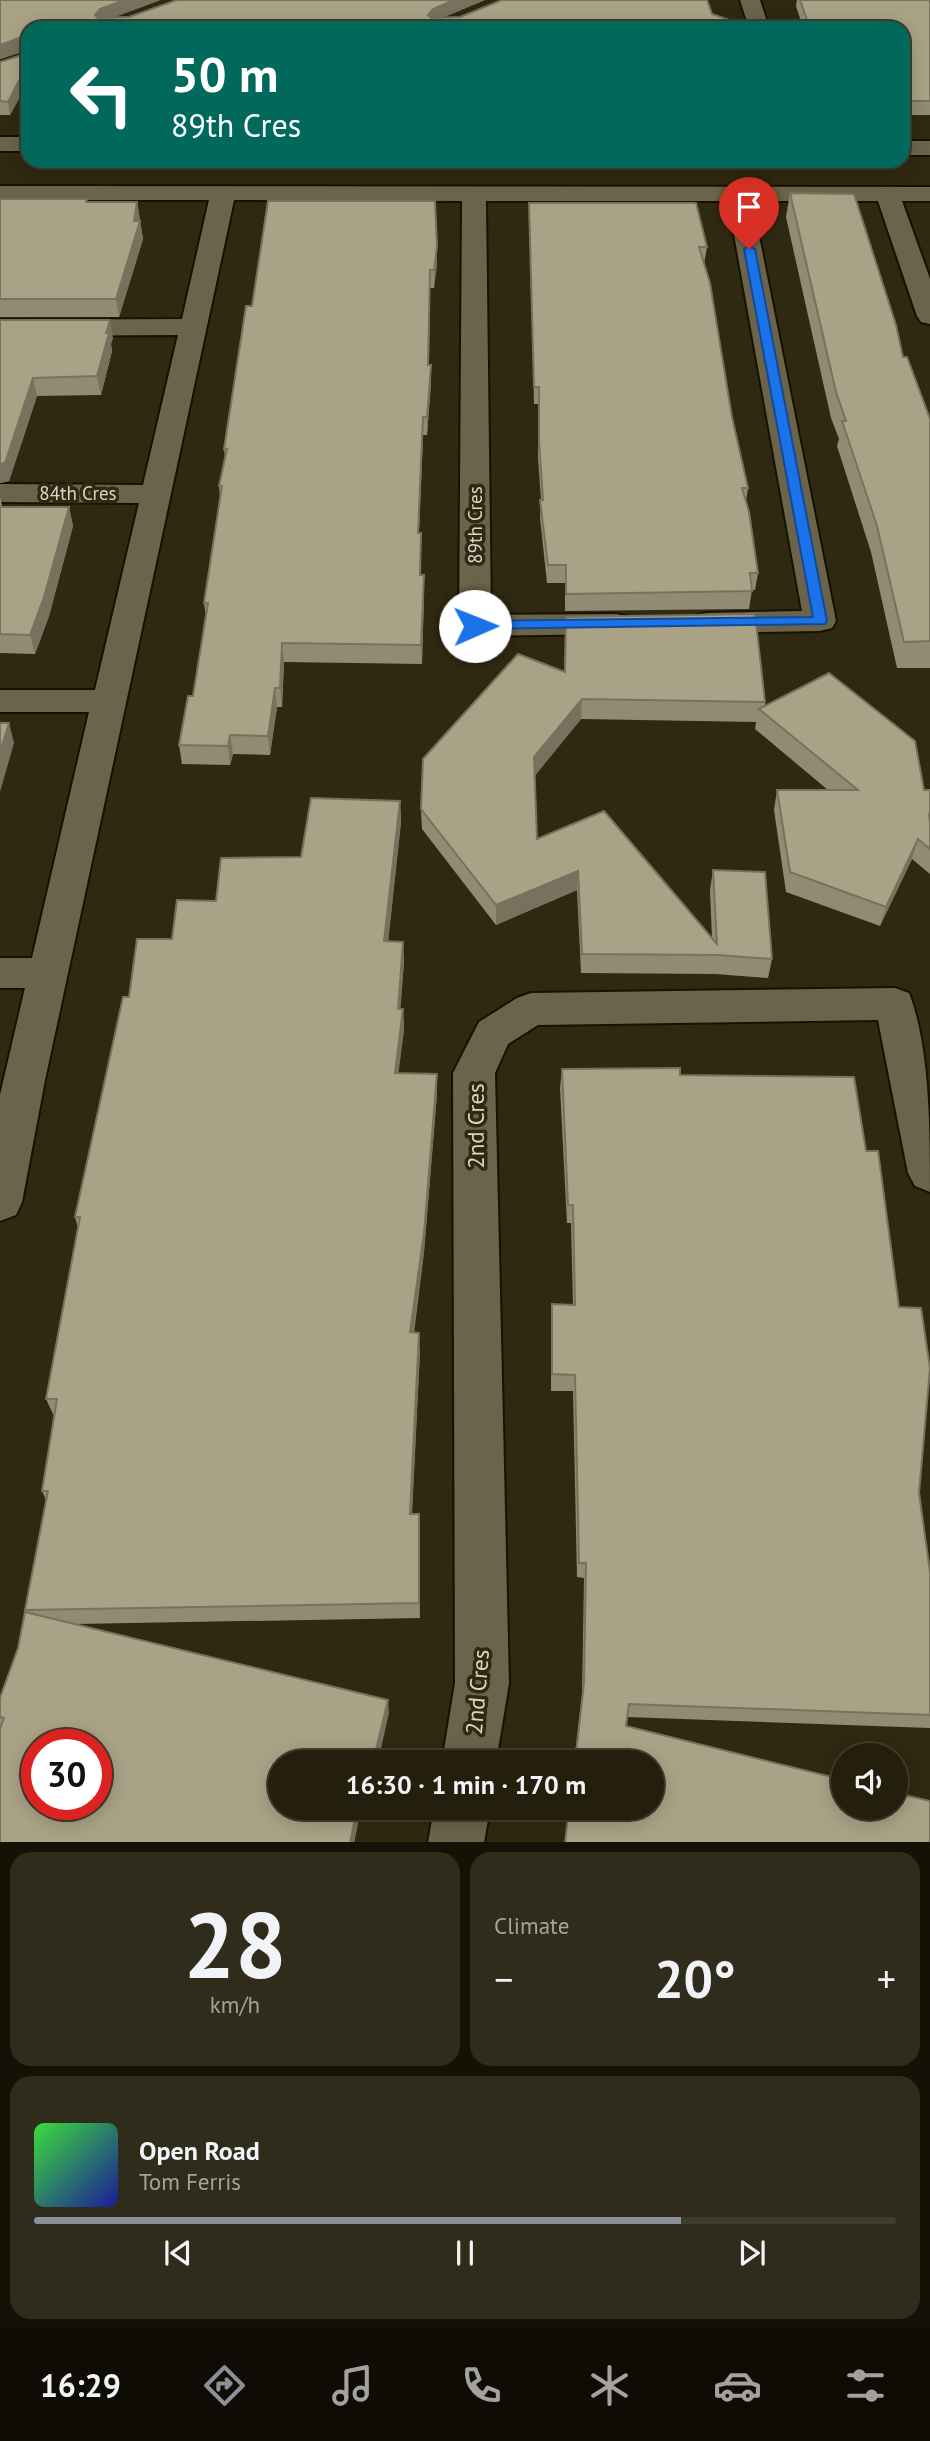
<!DOCTYPE html>
<meta charset="utf-8">
<style>
:root{--surface:#241f0d;--page:#302c1b;--text:#f1f3f6;--muted:#a3a29d;--line:#413d2e;--accent:#8c9099}
body{margin:0;font-family:"PT Sans",sans-serif;background:var(--page);color:var(--text);height:100vh;display:flex;flex-direction:column;font-size:26px;white-space:nowrap}
*{box-sizing:border-box;margin:0}
p{font-size:23px;color:var(--muted)}
.icon{flex:none;width:38px;height:38px;fill:none;stroke:currentColor;stroke-width:2;stroke-linecap:round;stroke-linejoin:round}
.map{position:relative;height:1842px;overflow:hidden}
.panel{display:flex;flex-direction:column;gap:10px;padding:10px;background:#141107;flex:1}
.panel>*{flex:none}
.guide{position:absolute;left:21px;top:21px;width:889px;height:147px;border-radius:21px;box-shadow:0 4px 18px #0003,0 0 0 2px var(--line);background:#00695c;color:#fff;overflow:hidden}
.controls{position:absolute;left:831px;top:1743px;display:grid;gap:14px}
.controls a{display:grid;place-items:center;width:77px;height:77px;border-radius:50%;background:var(--surface);box-shadow:0 4px 18px #0003,0 0 0 2px var(--line);font-size:35px}
.speed{position:absolute;left:21px;top:1729px;display:flex;gap:14px;font-size:35px;font-weight:700;text-align:center}
.speed>*{display:grid;place-content:center;width:91px;height:91px;border-radius:50%;background:var(--surface);box-shadow:0 4px 18px #0003,0 0 0 2px var(--line);line-height:1}
.speed .limit{border:10px solid #d22;background:#fff;color:#111}
.pin{position:absolute;display:grid;place-items:center;width:60px;height:60px;color:#fff;margin:-72px -30px;border-radius:50% 50% 50% 0;rotate:-45deg;box-shadow:0 0 7px #0007}
.pin .icon{rotate:45deg}
.me{position:absolute;width:77px;margin:-38px;rotate:89deg;stroke-linejoin:round;filter:drop-shadow(0 0 5px #0008)}
.turn{display:flex;align-items:center;gap:24px;height:147px;padding:0 35px;font-size:32px}
.turn .icon{width:91px;height:91px;stroke-width:2.5}
.turn b{display:block;font-size:49px;line-height:60px}
.big{font-size:52px;font-weight:700;line-height:1.1}
.panel .widget{flex:1;display:flex;flex-direction:column;justify-content:center;gap:10px;min-width:0;padding:0 24px;border-radius:21px;background:var(--page)}
.panel .dial{align-items:center;gap:0}
.dial b{font-size:91px;line-height:1}
.song{display:flex;align-items:center;gap:21px}
.cover{width:84px;height:84px;border-radius:10px;background:linear-gradient(135deg,hsl(120 70% 55%),hsl(240 70% 35%))}
.played{height:7px;border-radius:4px;background:linear-gradient(90deg,var(--accent) 75%,var(--line) 75%)}
.keys{display:flex;justify-content:space-around;direction:ltr}
.heat{display:flex;justify-content:space-between;align-items:center;font-size:38px;direction:ltr}
.panel .tiles{flex:1;display:grid;gap:10px;grid-template-columns:1fr 1fr}
.widget:last-child{grid-column:span 2}
.trip{position:absolute;left:268px;top:1750px;width:396px;height:70px;border-radius:35px;background:var(--surface);box-shadow:0 4px 18px #0003,0 0 0 2px var(--line);font-weight:700;line-height:70px;text-align:center}
.tabs{display:flex;height:112px;justify-content:space-around;align-items:center;background:#0e0c05;color:var(--muted)}
.tabs .icon{width:49px;height:49px}
.tabs .current{color:var(--accent)}
.tabs b{font-size:32px;color:var(--text)}
.map>svg:first-child{display:block}
</style>
<div class="map">
<svg width="930" height="1843" viewBox="0 0 930 1843">
<rect width="100%" height="100%" fill="#302911"/>
<g fill="none" stroke-linecap="round" stroke-linejoin="round">
<defs>
<g id="minor">
<path d="M740,0H760L769,28H749Z"/>
<path d="M0,186L930,187V201H902L930,279V324L921,322L917,316L878,201H752L836,621L832,628L820,631L706,633L694,630L690,623L694,616L706,613L802,611L728,201H486L491,615L617,614L629,617L633,624L629,631L617,634L475,636L463,633L459,626L462,201L234,200L45,1080L22,1202L16,1215L0,1221V1095L25,988H0V958H32L89,712H0V690H95L139,503L0,502V484L143,485L178,335L0,336V320L182,319L209,200H0Z"/>
<path d="M895,988L909,993C930,1047 930,1131 930,1192L915,1186L908,1173L878,1020L538,1025L508,1044L495,1073L509,1683L496,1762H442L455,1683L453,1073L479,1022L517,998L531,993Z"/>
<path d="M434,1808H490L484,1843H428Z"/>
</g>
<g id="tertiary">
<rect x="0" y="137" width="28" height="14"/>
<rect x="903" y="141" width="27" height="14"/>
</g>
</defs>
<!-- minor casing -->
<use href="#minor" stroke="#181100" stroke-width="4"/>
<!-- tertiary casing -->
<use href="#tertiary" stroke="#181100" stroke-width="4"/>
<!-- minor -->
<use href="#minor" fill="#6c644a" fill-rule="evenodd"/>
<!-- tertiary -->
<use href="#tertiary" fill="#6c644a" fill-rule="evenodd"/>
</g>
<!-- wall -->
<g fill="#928b73">
<path d="M0,0L113,17L485,0L443,17L712,14L28,28V82L10,115H0V62L28,53V50L0,59Z"/>
<path d="M797,0H930V115H903V28H803L796,6Z"/>
<path d="M790,193L903,357L930,419V668H897L871,552L837,446L839,439L831,418L786,217Z"/>
<path d="M0,199L87,202H137L143,239L119,317H0Z"/>
<path d="M529,203L707,247L704,264L732,417L748,488L746,501L758,573L755,590H752L749,609L565,611V583H547L540,518L541,500L538,458L539,404H534Z"/>
<path d="M437,264L434,288H430L429,365H431V383L427,435H423L419,533H421V575L424,594L422,664L284,662L282,707H277L270,755L233,754L230,765L182,764L179,745L193,696L206,616L204,603L220,499L219,486L225,459L224,449L252,306Z"/>
<path d="M0,320L113,338L111,344L112,351L101,395L37,396L9,481L0,483Z"/>
<path d="M0,497L2,505L1,507H69L73,526L49,616L35,654L0,653Z"/>
<path d="M566,617L765,702V706L924,790H930V874L912,859L880,926L786,892L774,810L777,790H828L755,729L756,722L581,719L535,775L537,839L712,938L710,890L713,870L772,959L768,978L715,974L581,973L577,890L496,925L422,829L421,809L564,672Z"/>
<path d="M400,801L401,822L388,941L403,942L404,962L400,1009H403L404,1029L398,1073L437,1094L424,1252L414,1333L420,1351L412,1514H419L420,1618L75,1624L389,1713L280,1808H361L354,1843H0L1,1726L0,1725V1698L18,1648L26,1612L25,1610L46,1500L42,1491L54,1416L46,1399L78,1228L75,1217L129,997L172,939L216,901L301,857Z"/>
<path d="M562,1069L680,1075L919,1493L930,1572V1728L627,1717L626,1726L930,1843H565L569,1808H651V1762H574L582,1696L584,1578L577,1577L573,1391H551V1322L552,1304L573,1305L571,1223H567L560,1088Z"/>
</g>
<!-- shaded-wall -->
<g fill="#77715e">
<path d="M124,0H161L102,22L95,15L100,9Z"/>
<path d="M454,0H485L433,22L428,15L433,9Z"/>
<path d="M25,36L27,50L0,59V45Z"/>
<path d="M28,63V82L10,115L8,102Z"/>
<path d="M137,202L140,220L139,223L140,221L143,239L119,317L116,299Z"/>
<path d="M437,246V264L434,288V270Z"/>
<path d="M110,320L113,338L111,344L112,351L101,395L97,376L106,333Z"/>
<path d="M431,365V383L427,435V417Z"/>
<path d="M33,378L37,396L9,481L0,483V464Z"/>
<path d="M423,417V435L418,552V533Z"/>
<path d="M69,507L73,526L49,616L35,654L30,635Z"/>
<path d="M424,575V594L422,664L421,645Z"/>
<path d="M282,643L284,662L282,707L280,688Z"/>
<path d="M275,688L277,707L270,755L268,736Z"/>
<path d="M582,699L581,719L534,777V757Z"/>
<path d="M9,723L14,743L0,792V752Z"/>
<path d="M230,735L233,754L230,765L228,746Z"/>
<path d="M400,801L401,822L386,962L384,941Z"/>
<path d="M918,839L912,859L880,926L886,907Z"/>
<path d="M578,871L577,890L496,925V905Z"/>
<path d="M403,942L404,962L399,1029L398,1009Z"/>
<path d="M403,1009L404,1029L396,1093L395,1073Z"/>
<path d="M437,1074V1094L424,1252L411,1350L410,1332Z"/>
<path d="M419,1333L420,1351L411,1530L410,1514Z"/>
<path d="M419,1514L420,1530V1618L419,1603Z"/>
<path d="M388,1700L389,1713L378,1762H373Z"/>
<path d="M357,1808H361L354,1843H350Z"/>
</g>
<!-- building -->
<g fill="#aaa286" stroke="#77715e" stroke-width="2" fill-rule="evenodd">
<path d="M0,0H124L100,9L95,15L98,18L129,17L177,0H454L433,9L428,15L431,18L460,17L502,0H707L712,14L752,28H28V39L25,36L0,45Z"/>
<path d="M800,0H930V101H903V28H810Z"/>
<path d="M28,43V63L8,102L0,101V62L28,53Z"/>
<path d="M790,193L854,194L896,325L903,357H907L930,419V641L904,642L877,526L842,421H846L836,392Z"/>
<path d="M0,199H87L86,202H137L134,221H140L116,299H0Z"/>
<path d="M268,201H435L437,246L434,270H430L428,365H431L427,417H423L418,533H421L420,575H424L421,645L282,643L280,688H275L268,736L230,735L228,746L179,745L188,696H193L208,603H204L222,486H219L227,449H224L246,306H252Z"/>
<path d="M529,203H696L707,247H699L710,283L732,417L748,488H742L749,512L758,573H750L752,591L566,594V565H548L540,500H543L539,440V387H534Z"/>
<path d="M0,320H110L106,333H109L97,376L33,378L5,463L0,464Z"/>
<path d="M0,507H69L44,597L30,635L0,634Z"/>
<path d="M755,614L765,702L582,699L534,757L537,839L604,811L717,944L713,870L765,872L772,959L718,955L582,954L578,871L496,905L421,809L423,759L518,654L565,672L566,617Z"/>
<path d="M829,673L915,741L924,790H930V812L929,815L930,822V849L918,839L886,907L790,872L777,790H858L759,709Z"/>
<path d="M0,723H9L0,752Z"/>
<path d="M311,798L400,801L384,941L403,942L398,1009H403L395,1073L437,1074L424,1233L410,1332L419,1333L410,1514H419V1603L25,1610L48,1491H42L57,1399H46L80,1217H75L123,997H129L137,939H172L177,900L216,901L221,858L301,857Z"/>
<path d="M680,1068V1075L854,1077L866,1151H878L899,1307L921,1308L930,1368L919,1493L930,1572V1715L629,1704L626,1726L844,1780V1808H896V1793L930,1801V1843H565L569,1808H651V1762H575L584,1683L586,1563H579L575,1375L552,1374V1304L575,1305L573,1205H568L562,1069Z"/>
<path d="M25,1612L388,1700L373,1762H280V1808H357L350,1843H0V1729L4,1718L0,1717V1698L18,1648ZM37,1745H96V1804H37Z"/>
</g>
<!-- route -->
<path fill="#1a73e8" stroke="#114b97" stroke-width="2" d="M749,246L755,249L827,621L825,624L471,629L469,626L475,621L813,617L744,249Z"/>
<g text-anchor="middle" dominant-baseline="central" stroke-width="7" stroke-linejoin="round" paint-order="stroke">
<!-- far-street labels -->
<g font-size="19" fill="#d9d5c7" stroke="#302911">
<text x="78" y="493">84th Cres</text>
<text transform="translate(475 525) rotate(-90)">89th Cres</text>
</g>
<!-- street labels -->
<g font-size="23" fill="#d9d5c7" stroke="#302911">
<text transform="translate(475 1126) rotate(-90)">2nd Cres</text>
<text transform="translate(477 1692) rotate(-85)">2nd Cres</text>
</g>
</g>
</svg>
<div class="controls">
<a><svg class="icon" aria-label="sound" viewBox="0 0 24 24"><path d="M4 9h4l5-4v14l-5-4H4zM17 9q2 3 0 6"/></svg></a>
</div>
<div class="speed"><div class="limit">30</div></div>
<div class="pin" style="left:749px;top:249px;background:#d93025"><svg class="icon" aria-label="arrive" viewBox="0 0 24 24"><path d="M6 21V4h12l-3 4 3 4H6"/></svg></div>
<svg class="me" style="left:475px;top:626px" viewBox="-20 -20 40 40"><circle r="19" fill="#fff"/><path d="M0-13L10 11 0 6-10 11z" fill="#1a73e8"/></svg>
<div class="trip">16:30 · 1 min · 170 m</div>
<div class="guide">
<div class="turn"><svg class="icon" aria-label="left" viewBox="0 0 24 24"><path d="M17 20v-9H6M10 6l-5 5 5 5"/></svg><div><b>50 m</b>89th Cres</div></div>
</div>
</div>
<section class="panel">
<div class="tiles">
<div class="widget dial"><b>28</b><p>km/h</p></div>
<div class="widget"><p>Climate</p>
<div class="heat"><a>−</a><b class="big">20°</b><a>+</a></div>
</div>
<div class="widget">
<div class="song"><i class="cover"></i><div><b>Open Road</b><p>Tom Ferris</p></div></div>
<div class="played"></div>
<div class="keys"><svg class="icon" aria-label="previous" viewBox="0 0 24 24"><path d="M18 5L8 12l10 7zM5 5v14"/></svg><svg class="icon" aria-label="pause" viewBox="0 0 24 24"><path d="M8 5v14M16 5v14"/></svg><svg class="icon" aria-label="next" viewBox="0 0 24 24"><path d="M6 5l10 7-10 7zM19 5v14"/></svg></div>
</div>
</div>
</section>
<nav class="tabs">
<b>16:29</b>
<svg class="icon current" aria-label="directions" viewBox="0 0 24 24"><path d="M12 3l9 9-9 9-9-9zM9 14v-3h6M13 9l2 2-2 2"/></svg>
<svg class="icon" aria-label="music" viewBox="0 0 24 24"><path d="M9 18V5l10-2v13"/><circle cx="6" cy="18" r="3"/><circle cx="16" cy="16" r="3"/></svg>
<svg class="icon" aria-label="phone" viewBox="0 0 24 24"><path d="M5 4h4l2 5-3 2q2 4 5 5l2-3 5 2v4C11 20 4 13 5 4z"/></svg>
<svg class="icon" aria-label="climate" viewBox="0 0 24 24"><path d="M12 3v18M4 7l16 10M4 17L20 7"/></svg>
<svg class="icon" aria-label="car" viewBox="0 0 24 24"><path d="M5 17H2v-5l4-1 3-4h7l3 4 3 1v5h-3M9 17h6M6 11h13"/><circle cx="7" cy="17" r="2"/><circle cx="17" cy="17" r="2"/></svg>
<svg class="icon" aria-label="filters" viewBox="0 0 24 24"><path d="M4 7h16M4 17h16"/><circle cx="9" cy="7" r="2"/><circle cx="15" cy="17" r="2"/></svg>
</nav>
